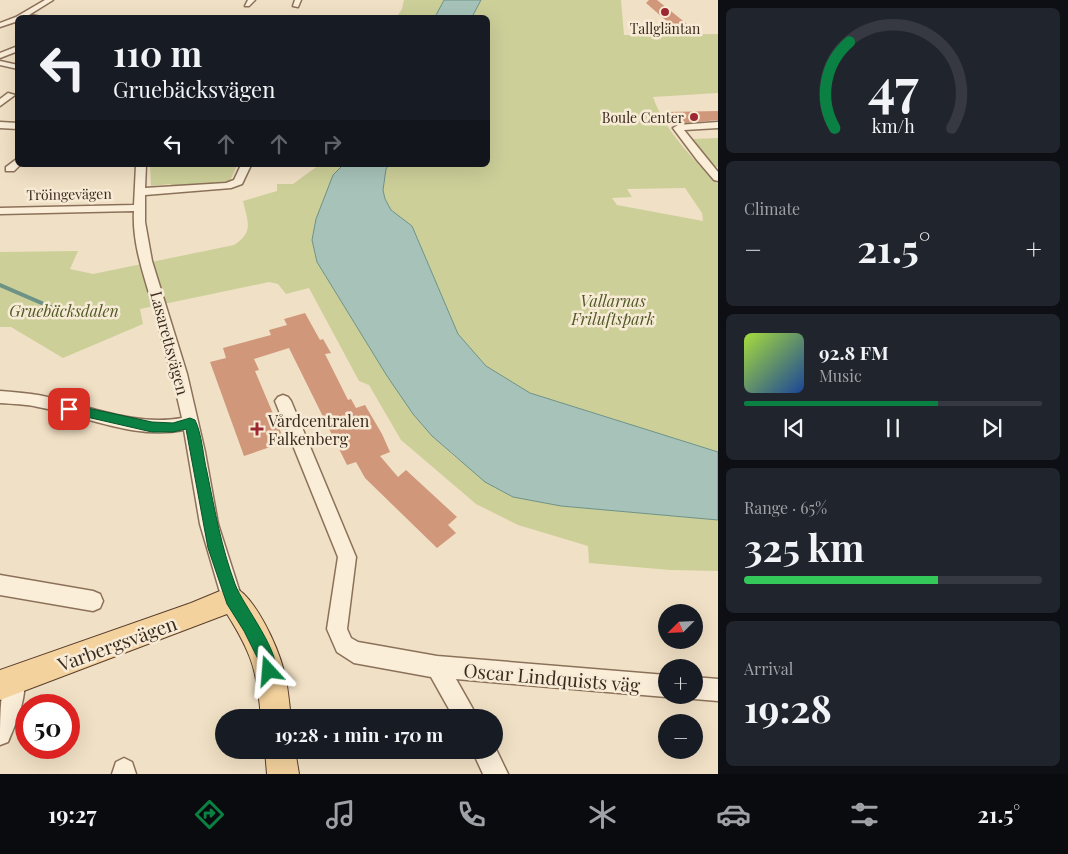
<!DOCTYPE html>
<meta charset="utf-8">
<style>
:root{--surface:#171b24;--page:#20242c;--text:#f1f3f6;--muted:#9ea1a6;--line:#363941;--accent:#0b8043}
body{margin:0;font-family:"Playfair Display",serif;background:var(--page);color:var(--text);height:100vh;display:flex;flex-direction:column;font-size:19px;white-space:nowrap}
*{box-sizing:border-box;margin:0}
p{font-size:16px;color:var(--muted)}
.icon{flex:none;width:28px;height:28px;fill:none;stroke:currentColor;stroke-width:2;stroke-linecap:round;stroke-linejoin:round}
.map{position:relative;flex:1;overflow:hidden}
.details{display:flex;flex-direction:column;gap:8px;padding:8px;background:#0d0f14;width:350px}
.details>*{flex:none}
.top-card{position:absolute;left:15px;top:15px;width:475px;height:152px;border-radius:8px;box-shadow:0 5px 20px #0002;background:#171b24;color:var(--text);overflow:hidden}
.needle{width:32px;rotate:246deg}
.controls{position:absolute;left:658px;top:604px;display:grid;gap:10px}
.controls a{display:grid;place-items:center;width:45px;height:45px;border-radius:50%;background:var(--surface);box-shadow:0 5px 20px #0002;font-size:25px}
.speed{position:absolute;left:15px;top:694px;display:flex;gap:10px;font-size:25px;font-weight:700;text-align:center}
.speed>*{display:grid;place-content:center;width:65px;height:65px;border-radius:50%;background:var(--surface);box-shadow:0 5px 20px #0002;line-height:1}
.speed .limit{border:8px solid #d22;background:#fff;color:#111}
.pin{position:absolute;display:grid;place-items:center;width:42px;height:42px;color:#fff;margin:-21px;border-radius:10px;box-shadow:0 2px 8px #0006}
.me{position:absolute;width:55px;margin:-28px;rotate:341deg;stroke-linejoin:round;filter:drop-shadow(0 0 4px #0008)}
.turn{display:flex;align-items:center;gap:18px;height:105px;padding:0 15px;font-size:22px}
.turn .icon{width:65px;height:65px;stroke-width:2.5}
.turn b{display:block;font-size:35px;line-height:42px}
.lanes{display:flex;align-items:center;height:48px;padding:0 15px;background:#0003;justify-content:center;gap:25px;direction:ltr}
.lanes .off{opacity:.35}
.big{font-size:38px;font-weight:700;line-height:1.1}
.details .card{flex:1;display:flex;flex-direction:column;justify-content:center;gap:8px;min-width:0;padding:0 18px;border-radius:8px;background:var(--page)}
.details .dial{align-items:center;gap:0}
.dial svg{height:130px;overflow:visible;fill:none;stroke:var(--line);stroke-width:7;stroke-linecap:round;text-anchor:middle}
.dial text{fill:var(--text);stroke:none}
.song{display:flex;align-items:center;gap:15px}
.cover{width:60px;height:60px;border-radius:8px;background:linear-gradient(135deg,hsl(80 70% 55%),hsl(220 70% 35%))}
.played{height:5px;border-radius:2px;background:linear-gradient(90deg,var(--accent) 65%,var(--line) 65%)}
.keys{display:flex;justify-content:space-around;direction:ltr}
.heat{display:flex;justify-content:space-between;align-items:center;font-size:28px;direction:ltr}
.charge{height:8px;border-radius:4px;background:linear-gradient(90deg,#34c759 65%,var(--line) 0)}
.trip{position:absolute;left:215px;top:709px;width:288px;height:50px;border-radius:25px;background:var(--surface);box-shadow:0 5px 20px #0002;font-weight:700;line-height:50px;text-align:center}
.tabs{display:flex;height:80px;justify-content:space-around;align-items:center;background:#090b0e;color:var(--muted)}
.tabs .icon{width:35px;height:35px}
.tabs .active{color:var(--accent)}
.tabs b{font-size:22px;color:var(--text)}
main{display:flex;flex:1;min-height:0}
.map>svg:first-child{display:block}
</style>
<main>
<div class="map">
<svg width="718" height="774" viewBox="0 0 718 774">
<rect width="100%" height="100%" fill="#f0e0c5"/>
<!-- green -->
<g fill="#cdcf99" fill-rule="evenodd">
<path d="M404,0H444L435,17L396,18L402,9Z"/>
<path d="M481,0H621L624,35L718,34V93L653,97C665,131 692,158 718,184V452L530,393L486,366L458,334L412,226L391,210L385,199L383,190L386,169L389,165H488V18L472,17ZM685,188L702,213L703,221L617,205L612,198L632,197L627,189Z"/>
<path d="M718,138V167H715L693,139Z"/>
<path d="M150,165H237L229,183L171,189V184L151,186Z"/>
<path d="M319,165H343L333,175L312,240L317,262L387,376L413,414L432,436L455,457L513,497L561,506L718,520V571L670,570L589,563L588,546L518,525L476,504L401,440L369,385L359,381L309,288L286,294L278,284L269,282L140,309L143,324L63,358L11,327H0V252L78,251L70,269L93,274L234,245C254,232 248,222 243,201L277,191V184H293Z"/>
</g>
<!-- water -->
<g fill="#a7c3b9" stroke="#6d9286">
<path d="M444,0H481L472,17H435Z"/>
<path d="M343,165H389L386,169L383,190L385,199L391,210L412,226L458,334L486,366L530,393L718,452V520L561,506L513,497L485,482L432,436L413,414L387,376L317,262L312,240L316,219L333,175Z"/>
</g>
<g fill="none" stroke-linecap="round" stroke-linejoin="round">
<!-- stream -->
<path stroke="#6d9286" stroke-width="4" d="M0,285L74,317L97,310"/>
</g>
<!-- building -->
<g fill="#d0977a">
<path d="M649,0H657L687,24H670L646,3Z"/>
<path d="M718,111V120L676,124L665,112Z"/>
<path d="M305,313L320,340L323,339L331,353L325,354L348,400L351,399L356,408L365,405L382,434L390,452L380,456L398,477L406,470L457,517L448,525L456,533L437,548L365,478L356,462L347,465L289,348L254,359L259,370L255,371L285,442L244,456L210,362L226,358L223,348L271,335L269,330L287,325L284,319Z"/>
</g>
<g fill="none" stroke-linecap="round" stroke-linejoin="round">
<defs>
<g id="minor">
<path d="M45,0H53L29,15L49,18H18V21L0,27V23L16,17Z"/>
<path d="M248,0H255L249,6H245Z"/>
<path d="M295,0H301L298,7L293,6Z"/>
<path d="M18,46V51L0,58V53Z"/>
<path d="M0,61L18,65V69L0,65Z"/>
<path d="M8,93L15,95L0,106V99Z"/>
<path d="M0,122L18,123V129L0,128Z"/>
<path d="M718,122V128L684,130L718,172V181L714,180L697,160L673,128L678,125Z"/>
<path d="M18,158V165H20L14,171H6V167Z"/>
<path d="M136,165H146L145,188L226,183L234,180L241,165H251L242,184L231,188L145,195V222L152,261L187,374L205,452L218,524L242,599L239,606L232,609L225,606L222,599L200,524L184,430C134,440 87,416 38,407C26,404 13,404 0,403V391C13,392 26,393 38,395C86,404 133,427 182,418C174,381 164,346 154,310C145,278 132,245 134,211L0,214V208L134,205Z"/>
<path d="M283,395L288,397L291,401L356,557L347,629L351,638L358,642L437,656L666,675V695H671L666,697L456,679L478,718H454L431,677L354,663L337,652L327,629L338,557L275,401L278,397Z"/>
<path d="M0,575L93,591L100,594L103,601L100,608L93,611L0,595Z"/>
<path d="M14,669L22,672C30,692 16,723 8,742L0,745C0,721 0,695 6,672Z"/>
<path d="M694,677L718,679V701L694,699L686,696L694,695Z"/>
<path d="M494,745L508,774H483L472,750H494Z"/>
<path d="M124,758L132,762L136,774H112L116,762Z"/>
</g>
<g id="major">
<path d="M232,586C255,595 278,647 284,671C288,686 289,702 291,718H261C257,670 252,654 227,614L0,700V670L191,603Z"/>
<path d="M265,750H295L299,774H267Z"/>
</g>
</defs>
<!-- minor casing -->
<use href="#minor" stroke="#8c715a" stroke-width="3"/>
<!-- major casing -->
<use href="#major" stroke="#5a3f2f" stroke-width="2"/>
<!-- minor -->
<use href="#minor" fill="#faeed9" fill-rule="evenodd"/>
<!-- major -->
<use href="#major" fill="#f4d29d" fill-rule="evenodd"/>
</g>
<!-- route -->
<path fill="#0b8043" stroke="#07532c" d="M69,404L152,422L173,423L190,418L195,420C202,434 203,456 207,472C215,511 221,546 235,584C243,606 284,655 275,677L269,680L263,677L258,659L244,631L227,604L208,548L186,429L173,432H152L65,412L63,409Z"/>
<!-- markers -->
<g fill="#9e2832" stroke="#f7ebd6" stroke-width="2">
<circle cx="665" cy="12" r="5"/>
<circle cx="694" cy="117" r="5"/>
<path d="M254.5 421.5h5v5h5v5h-5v5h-5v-5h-5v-5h5z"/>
</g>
<g text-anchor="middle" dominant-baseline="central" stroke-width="5" stroke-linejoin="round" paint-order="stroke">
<!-- far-poi labels -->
<g font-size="14" fill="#3c2b1f" stroke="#f7ebd6">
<text x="665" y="28">Tallgläntan</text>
<text x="684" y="117" text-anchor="end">Boule Center</text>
</g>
<!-- far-street labels -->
<g font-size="14" fill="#3c2b1f" stroke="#f7ebd6">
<text transform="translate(69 194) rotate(-1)">Tröingevägen</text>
</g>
<!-- park labels -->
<g font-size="16" font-style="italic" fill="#505925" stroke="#f7ebd6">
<text x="613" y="300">Vallarnas<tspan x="613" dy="18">Friluftspark</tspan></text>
<text x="64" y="310">Gruebäcksdalen</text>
</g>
<!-- street labels -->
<g font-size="16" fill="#3c2b1f" stroke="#f7ebd6">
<text transform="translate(170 343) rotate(75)">Lasarettsvägen</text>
</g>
<!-- poi labels -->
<g font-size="16" fill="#3c2b1f" stroke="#f7ebd6" text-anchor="start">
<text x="268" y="420">Vårdcentralen<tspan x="268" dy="18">Falkenberg</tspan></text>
</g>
<!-- near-street labels -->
<g font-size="19" fill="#3c2b1f" stroke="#f7ebd6">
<text transform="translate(117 643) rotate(-20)">Varbergsvägen</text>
<text transform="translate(552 677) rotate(5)">Oscar Lindquists väg</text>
</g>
</g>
</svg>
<div class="controls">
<a><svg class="needle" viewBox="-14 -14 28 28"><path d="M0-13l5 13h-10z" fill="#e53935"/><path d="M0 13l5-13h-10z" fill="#9ea1a6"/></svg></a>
<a>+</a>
<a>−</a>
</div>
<div class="speed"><div class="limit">50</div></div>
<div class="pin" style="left:69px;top:409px;background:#d93025"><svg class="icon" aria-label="arrive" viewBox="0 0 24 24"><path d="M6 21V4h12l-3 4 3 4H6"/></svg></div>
<svg class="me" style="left:269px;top:671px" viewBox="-20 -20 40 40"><path d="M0-17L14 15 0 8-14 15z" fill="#0b8043" stroke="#fff" stroke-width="4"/></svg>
<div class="trip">19:28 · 1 min · 170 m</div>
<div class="top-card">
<div class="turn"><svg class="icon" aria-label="left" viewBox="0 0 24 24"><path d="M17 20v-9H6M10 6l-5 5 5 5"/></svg><div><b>110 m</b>Gruebäcksvägen</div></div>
<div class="lanes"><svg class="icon" aria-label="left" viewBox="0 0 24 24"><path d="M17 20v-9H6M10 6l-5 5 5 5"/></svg><svg class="icon off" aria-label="ahead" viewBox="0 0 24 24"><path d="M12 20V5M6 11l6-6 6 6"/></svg><svg class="icon off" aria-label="ahead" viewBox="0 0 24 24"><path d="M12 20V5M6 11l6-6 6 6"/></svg><svg class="icon off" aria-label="right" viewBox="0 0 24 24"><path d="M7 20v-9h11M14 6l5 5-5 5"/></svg></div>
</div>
</div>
<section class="details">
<div class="card dial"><svg viewBox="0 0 100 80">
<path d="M14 69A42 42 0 1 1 86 69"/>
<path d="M14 69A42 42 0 0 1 23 16" stroke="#0b8043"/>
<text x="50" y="56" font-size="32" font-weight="700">47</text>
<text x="50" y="72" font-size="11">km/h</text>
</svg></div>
<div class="card"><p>Climate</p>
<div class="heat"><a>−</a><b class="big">21.5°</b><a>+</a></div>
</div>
<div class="card">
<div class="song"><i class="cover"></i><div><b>92.8 FM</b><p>Music</p></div></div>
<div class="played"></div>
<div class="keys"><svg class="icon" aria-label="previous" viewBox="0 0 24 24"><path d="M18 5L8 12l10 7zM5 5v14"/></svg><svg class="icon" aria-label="pause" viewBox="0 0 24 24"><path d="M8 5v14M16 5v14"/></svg><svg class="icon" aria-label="next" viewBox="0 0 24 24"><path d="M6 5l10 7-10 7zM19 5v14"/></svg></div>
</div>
<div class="card"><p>Range · 65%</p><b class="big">325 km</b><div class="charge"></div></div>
<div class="card"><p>Arrival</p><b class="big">19:28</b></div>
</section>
</main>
<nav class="tabs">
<b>19:27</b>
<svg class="icon active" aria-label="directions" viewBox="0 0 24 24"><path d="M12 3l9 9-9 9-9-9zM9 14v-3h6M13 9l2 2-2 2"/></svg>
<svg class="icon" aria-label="music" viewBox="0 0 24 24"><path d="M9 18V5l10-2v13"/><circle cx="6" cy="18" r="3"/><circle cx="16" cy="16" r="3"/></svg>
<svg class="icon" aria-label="phone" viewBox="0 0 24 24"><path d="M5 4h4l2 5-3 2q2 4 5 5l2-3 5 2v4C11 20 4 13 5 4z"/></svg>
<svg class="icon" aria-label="climate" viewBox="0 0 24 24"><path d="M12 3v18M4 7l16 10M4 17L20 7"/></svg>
<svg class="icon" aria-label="car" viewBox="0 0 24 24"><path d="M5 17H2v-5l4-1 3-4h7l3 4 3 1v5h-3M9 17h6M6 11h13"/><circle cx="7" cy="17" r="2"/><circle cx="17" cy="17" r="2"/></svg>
<svg class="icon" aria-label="filters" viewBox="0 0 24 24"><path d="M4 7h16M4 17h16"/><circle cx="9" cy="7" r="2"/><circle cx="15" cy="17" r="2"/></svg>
<b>21.5°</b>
</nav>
